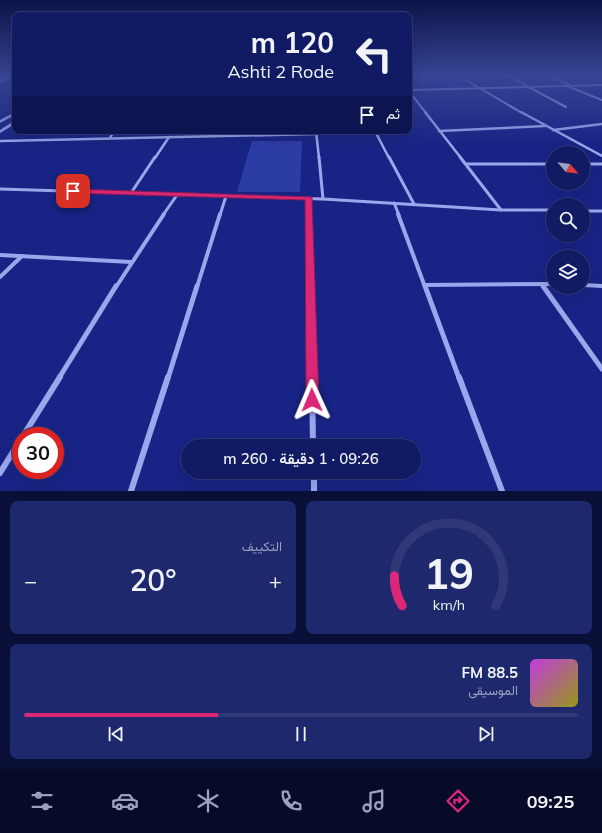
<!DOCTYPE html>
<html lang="ar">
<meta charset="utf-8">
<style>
:root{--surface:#111b64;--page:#1e286d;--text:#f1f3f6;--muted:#9ca1bf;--line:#303978;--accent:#db2777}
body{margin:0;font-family:Mulish,Vazirmatn,sans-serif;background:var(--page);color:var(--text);direction:rtl;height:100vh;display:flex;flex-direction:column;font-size:15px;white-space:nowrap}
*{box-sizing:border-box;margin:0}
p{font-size:13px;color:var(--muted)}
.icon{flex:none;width:22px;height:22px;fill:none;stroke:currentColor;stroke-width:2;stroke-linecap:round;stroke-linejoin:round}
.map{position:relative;height:491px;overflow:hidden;direction:ltr}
.details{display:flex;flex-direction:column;gap:10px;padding:10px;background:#090f37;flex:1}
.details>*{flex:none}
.top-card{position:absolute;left:12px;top:12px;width:400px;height:122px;border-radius:8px;box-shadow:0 4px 16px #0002,0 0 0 1px var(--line);direction:rtl;background:#111b64;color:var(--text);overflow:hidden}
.needle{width:26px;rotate:118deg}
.buttons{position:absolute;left:546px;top:146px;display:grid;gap:8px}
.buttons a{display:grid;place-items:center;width:44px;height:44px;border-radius:50%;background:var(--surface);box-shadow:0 4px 16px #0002,0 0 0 1px var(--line);font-size:20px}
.speed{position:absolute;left:12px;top:427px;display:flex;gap:8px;font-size:20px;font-weight:700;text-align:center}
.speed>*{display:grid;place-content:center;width:52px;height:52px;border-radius:50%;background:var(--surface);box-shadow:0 4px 16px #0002,0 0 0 1px var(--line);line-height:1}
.speed .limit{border:6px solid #d22;background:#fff;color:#111}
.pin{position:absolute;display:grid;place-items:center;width:34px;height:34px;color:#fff;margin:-17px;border-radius:8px;box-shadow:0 2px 6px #0006}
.me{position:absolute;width:44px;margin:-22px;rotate:359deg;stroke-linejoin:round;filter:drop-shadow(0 0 3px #0008)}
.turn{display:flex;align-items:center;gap:14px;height:84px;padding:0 12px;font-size:18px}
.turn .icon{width:52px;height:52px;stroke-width:2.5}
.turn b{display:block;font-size:28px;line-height:34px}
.then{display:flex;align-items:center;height:38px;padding:0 12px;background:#0003;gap:8px;font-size:15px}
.big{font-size:30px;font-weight:600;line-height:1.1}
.details .widget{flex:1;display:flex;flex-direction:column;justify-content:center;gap:6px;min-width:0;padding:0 14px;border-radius:8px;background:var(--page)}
.details .dial{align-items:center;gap:0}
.dial svg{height:104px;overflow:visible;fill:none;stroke:var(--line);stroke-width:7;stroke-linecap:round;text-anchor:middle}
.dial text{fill:var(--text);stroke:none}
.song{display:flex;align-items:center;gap:12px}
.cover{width:48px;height:48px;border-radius:6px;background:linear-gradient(135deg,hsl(290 70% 55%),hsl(60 70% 35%))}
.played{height:4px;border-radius:2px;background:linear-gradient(90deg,var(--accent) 35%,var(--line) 35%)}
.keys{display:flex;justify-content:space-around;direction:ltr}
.heat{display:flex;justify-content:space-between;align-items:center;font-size:22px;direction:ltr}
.details .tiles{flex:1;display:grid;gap:10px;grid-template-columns:1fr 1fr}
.widget:last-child{grid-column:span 2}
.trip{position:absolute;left:181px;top:439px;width:240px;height:40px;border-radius:20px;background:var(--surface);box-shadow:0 4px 16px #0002,0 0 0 1px var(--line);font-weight:600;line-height:40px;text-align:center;direction:rtl}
.menu{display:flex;height:64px;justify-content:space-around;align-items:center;background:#070b28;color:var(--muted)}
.menu .icon{width:28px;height:28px}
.menu .current{color:var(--accent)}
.menu b{font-size:18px;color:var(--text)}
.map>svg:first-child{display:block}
</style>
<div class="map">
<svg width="602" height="491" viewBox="0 0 602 491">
<rect width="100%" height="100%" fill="#172485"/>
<!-- green -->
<path fill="#2c3ca5" d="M252,141H302L300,192H237Z"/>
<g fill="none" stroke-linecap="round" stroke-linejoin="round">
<!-- minor-far5 -->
<g stroke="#9ba6ed" stroke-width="2">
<path d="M459,76L522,113"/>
<path d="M508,76L566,107"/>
<path d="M550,76L570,85"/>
<path d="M0,81L15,76"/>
<path d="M567,86L602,100"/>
<path d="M409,91L426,113"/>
</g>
<!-- minor-far4 -->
<g stroke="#9ba6ed" stroke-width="2.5">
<path d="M425,112L461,158"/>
<path d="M521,112L602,156"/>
<path d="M553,130L602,124"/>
<path d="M316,131L319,158"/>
<path d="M375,131L389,158"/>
<path d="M439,131L545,126"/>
<path d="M110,138L114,131"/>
<path d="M0,141L317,134"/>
<path d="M155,158L169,137"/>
</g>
<!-- minor-far3 -->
<g stroke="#9ba6ed" stroke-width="3">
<path d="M319,157L323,199"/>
<path d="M389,157L414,204"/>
<path d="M460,157L501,210"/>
<path d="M466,164H553"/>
<path d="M583,164H602"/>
<path d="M0,189L323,199L501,210H553"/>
<path d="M131,193L155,157"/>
<path d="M309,198V215"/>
<path d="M394,203L399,215"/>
<path d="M583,211H602"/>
<path d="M163,215L177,195"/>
<path d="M220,215L226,196"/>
</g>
<!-- minor-far2 -->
<g stroke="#9ba6ed" stroke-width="4">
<path d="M309,214L310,287"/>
<path d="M398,214L425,287"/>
<path d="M0,255L131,262"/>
<path d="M0,277L22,256"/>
<path d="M542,284L544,287"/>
<path d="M425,285L553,284"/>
<path d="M583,285L602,286"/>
<path d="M116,287L164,214"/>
<path d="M197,287L220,214"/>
</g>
<!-- minor-far1 -->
<g stroke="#9ba6ed" stroke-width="5">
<path d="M310,286L312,378"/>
<path d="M425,286L459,378"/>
<path d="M543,286L602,369"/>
<path d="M59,378L116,286"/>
<path d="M168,378L197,286"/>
</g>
<!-- minor -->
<g stroke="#9ba6ed" stroke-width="6">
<path d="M312,377L313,446"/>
<path d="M459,377L502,491"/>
<path d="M23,436L60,377"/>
<path d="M314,472V491"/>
<path d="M0,473L21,439"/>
<path d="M131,491L168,377"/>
</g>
<!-- tertiary -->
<g fill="#9ba6ed" fill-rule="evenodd">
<path d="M602,84V86L409,91V89Z"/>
<path d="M15,112V115L0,123V120Z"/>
<path d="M14,121H15V124L0,133V130Z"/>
</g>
</g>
<!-- sky -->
<linearGradient id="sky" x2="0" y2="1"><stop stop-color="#0d1449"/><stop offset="0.52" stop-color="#364594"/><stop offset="1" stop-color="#364594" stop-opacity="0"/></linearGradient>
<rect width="602" height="145" fill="url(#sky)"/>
<!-- route -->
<path fill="#db2777" stroke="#8e194d" d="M73,189L312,197L319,400L317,404L312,406L308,404L306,400L305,200L70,193L69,191Z"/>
</svg>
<div class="buttons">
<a><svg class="needle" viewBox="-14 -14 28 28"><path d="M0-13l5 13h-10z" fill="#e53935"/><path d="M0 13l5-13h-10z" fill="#9ca1bf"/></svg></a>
<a><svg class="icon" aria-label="search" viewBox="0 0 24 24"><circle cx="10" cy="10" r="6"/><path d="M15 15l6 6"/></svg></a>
<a><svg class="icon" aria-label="layers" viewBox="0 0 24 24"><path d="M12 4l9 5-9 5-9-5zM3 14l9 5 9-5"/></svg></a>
</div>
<div class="speed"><div class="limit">30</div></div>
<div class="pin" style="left:73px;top:191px;background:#d93025"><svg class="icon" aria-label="arrive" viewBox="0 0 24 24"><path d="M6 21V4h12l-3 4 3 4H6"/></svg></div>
<svg class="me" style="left:312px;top:400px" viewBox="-20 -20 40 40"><path d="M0-17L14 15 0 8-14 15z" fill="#db2777" stroke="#fff" stroke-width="4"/></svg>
<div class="trip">09:26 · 1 دقيقة · 260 m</div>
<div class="top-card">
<div class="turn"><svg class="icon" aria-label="left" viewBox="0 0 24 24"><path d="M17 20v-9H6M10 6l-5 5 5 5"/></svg><div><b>120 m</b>Ashti 2 Rode</div></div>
<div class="then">ثم<svg class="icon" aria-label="arrive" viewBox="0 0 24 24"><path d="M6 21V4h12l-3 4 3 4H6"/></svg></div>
</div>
</div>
<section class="details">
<div class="tiles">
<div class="widget dial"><svg viewBox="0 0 100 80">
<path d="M14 69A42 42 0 1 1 86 69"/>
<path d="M14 69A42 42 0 0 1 8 46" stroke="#db2777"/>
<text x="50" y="56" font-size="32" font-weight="700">19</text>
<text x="50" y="72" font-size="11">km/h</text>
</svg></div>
<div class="widget"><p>التكييف</p>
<div class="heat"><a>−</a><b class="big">20°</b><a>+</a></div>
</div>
<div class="widget">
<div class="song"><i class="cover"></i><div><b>88.5 FM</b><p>الموسيقى</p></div></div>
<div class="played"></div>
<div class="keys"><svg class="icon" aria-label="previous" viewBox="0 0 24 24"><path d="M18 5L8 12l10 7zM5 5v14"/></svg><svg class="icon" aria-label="pause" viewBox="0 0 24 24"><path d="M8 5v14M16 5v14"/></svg><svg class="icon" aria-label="next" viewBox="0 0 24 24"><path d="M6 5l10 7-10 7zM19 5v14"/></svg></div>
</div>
</div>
</section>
<nav class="menu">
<b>09:25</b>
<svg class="icon current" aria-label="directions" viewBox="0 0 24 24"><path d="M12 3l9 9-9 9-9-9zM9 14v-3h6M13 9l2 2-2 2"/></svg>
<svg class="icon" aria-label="music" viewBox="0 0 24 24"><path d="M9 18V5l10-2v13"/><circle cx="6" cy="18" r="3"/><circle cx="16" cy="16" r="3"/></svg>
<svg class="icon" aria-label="phone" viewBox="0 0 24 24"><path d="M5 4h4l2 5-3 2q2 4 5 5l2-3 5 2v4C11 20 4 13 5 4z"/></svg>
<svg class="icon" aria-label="climate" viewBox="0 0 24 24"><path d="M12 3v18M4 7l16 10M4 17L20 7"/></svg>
<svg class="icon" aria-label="car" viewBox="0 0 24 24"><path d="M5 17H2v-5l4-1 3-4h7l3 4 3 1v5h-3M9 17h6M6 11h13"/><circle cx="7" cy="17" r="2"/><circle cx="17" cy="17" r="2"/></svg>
<svg class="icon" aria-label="filters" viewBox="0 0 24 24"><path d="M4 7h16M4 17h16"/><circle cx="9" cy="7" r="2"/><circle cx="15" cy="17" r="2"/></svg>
</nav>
